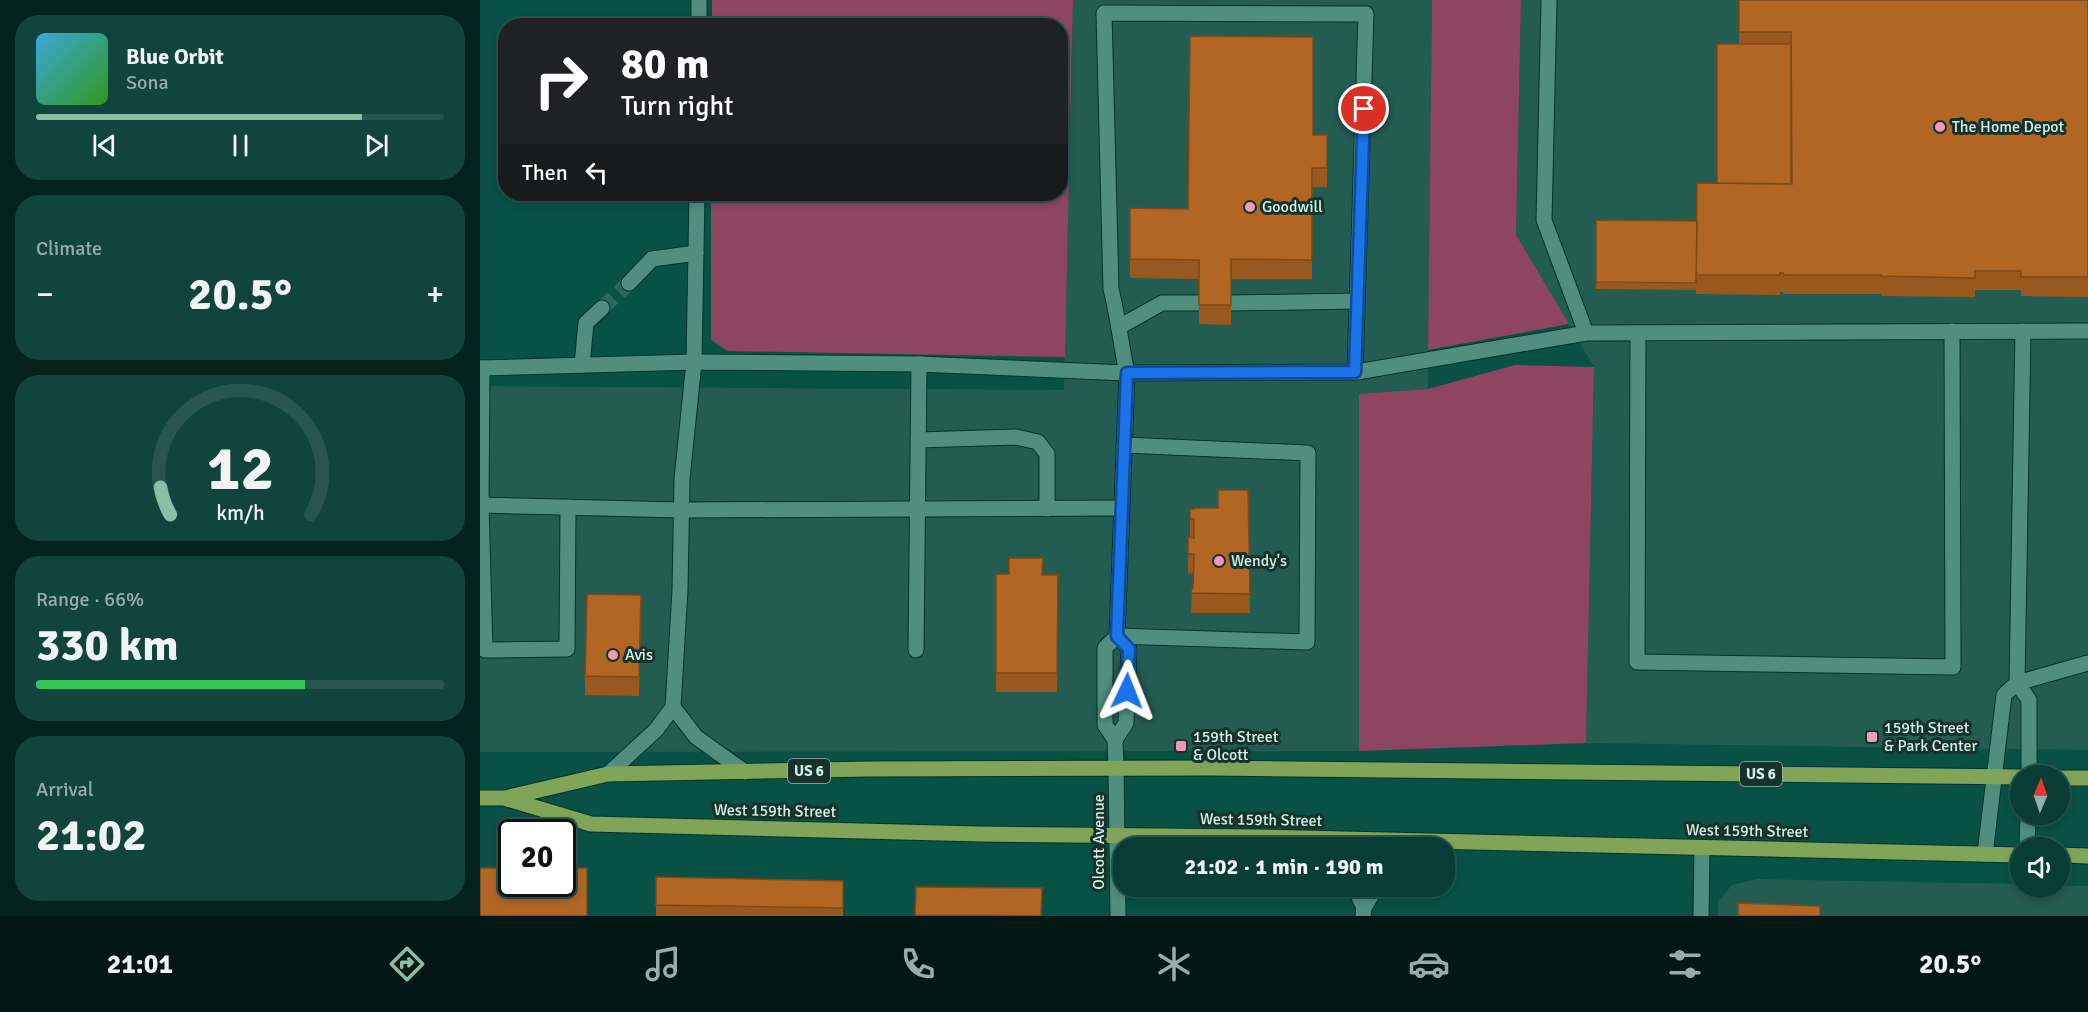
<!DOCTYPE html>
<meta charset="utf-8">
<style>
:root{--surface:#073d34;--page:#10443c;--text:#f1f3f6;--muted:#98aeac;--line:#28564f;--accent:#8abfa5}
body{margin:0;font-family:Signika,sans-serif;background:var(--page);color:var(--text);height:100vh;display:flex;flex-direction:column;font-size:22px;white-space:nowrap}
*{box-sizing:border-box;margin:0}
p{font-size:20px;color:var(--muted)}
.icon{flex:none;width:33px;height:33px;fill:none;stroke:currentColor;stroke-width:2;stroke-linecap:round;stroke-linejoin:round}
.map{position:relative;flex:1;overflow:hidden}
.drawer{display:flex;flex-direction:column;gap:15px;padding:15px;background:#04221d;width:480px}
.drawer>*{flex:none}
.top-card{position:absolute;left:18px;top:18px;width:570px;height:183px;border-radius:24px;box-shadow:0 3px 9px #0003,0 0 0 2px var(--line);background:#202124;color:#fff;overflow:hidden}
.needle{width:39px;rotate:2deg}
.buttons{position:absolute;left:1530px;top:765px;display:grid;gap:12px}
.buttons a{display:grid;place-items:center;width:60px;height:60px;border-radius:50%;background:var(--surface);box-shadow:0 3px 9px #0003,0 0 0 2px var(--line);font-size:30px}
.speed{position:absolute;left:18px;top:819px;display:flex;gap:12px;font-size:30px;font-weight:700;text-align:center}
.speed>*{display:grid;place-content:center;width:78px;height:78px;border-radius:50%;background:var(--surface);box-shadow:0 3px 9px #0003,0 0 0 2px var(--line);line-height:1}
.speed .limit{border:3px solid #111;border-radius:9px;background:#fff;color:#111}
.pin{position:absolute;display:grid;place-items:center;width:51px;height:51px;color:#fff;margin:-26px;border:3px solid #fff;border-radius:50%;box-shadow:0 2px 6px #0007}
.me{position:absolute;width:66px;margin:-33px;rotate:2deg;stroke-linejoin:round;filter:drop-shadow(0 0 4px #0008)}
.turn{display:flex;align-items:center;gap:21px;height:126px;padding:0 24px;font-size:27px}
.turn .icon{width:78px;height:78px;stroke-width:2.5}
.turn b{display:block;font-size:42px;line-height:51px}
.then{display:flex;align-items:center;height:57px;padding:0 24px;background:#0003;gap:12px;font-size:22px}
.big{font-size:45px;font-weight:700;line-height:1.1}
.drawer .card{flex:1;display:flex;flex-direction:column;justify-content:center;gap:9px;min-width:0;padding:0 21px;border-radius:24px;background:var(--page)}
.drawer .dial{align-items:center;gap:0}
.dial svg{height:156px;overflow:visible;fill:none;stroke:var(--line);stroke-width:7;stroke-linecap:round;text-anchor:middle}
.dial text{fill:var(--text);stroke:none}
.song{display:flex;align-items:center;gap:18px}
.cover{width:72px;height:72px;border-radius:9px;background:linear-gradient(135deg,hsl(200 70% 55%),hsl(110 70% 35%))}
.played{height:6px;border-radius:3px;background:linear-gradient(90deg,var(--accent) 80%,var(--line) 80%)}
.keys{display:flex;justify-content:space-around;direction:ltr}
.heat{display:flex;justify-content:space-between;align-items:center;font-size:33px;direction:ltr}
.charge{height:9px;border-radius:4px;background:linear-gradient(90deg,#34c759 66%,var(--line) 0)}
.trip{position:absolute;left:633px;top:837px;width:342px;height:60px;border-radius:24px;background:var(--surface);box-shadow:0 3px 9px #0003,0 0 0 2px var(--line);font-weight:700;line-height:60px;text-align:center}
.dock{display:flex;height:96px;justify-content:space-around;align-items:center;background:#031815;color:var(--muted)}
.dock .icon{width:42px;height:42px}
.dock .on{color:var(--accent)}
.dock b{font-size:27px;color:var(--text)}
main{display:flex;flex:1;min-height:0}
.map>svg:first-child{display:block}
</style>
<main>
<section class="drawer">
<div class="card">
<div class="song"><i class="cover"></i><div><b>Blue Orbit</b><p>Sona</p></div></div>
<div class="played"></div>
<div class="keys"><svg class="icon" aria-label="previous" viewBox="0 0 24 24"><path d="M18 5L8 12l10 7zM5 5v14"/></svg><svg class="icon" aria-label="pause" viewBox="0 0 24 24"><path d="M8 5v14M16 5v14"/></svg><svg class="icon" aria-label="next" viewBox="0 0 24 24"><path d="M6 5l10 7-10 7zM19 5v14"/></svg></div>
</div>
<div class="card"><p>Climate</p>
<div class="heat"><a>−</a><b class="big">20.5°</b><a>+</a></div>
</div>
<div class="card dial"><svg viewBox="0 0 100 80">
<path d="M14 69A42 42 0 1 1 86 69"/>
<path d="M14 69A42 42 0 0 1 9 55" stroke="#8abfa5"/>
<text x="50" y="56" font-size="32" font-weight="700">12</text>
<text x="50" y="72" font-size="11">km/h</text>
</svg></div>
<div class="card"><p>Range · 66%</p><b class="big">330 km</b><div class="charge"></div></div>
<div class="card"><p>Arrival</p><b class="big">21:02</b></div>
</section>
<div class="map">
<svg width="1608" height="916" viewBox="0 0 1608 916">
<rect width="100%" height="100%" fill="#095145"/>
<!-- built -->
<g fill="#235c51">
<path d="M593,0H952L948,389L879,395V751L0,752V386L584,390Z"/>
<path d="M1041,0H1608V750L1106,743L1114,367L1036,236Z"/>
<path d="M1278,879L1540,884V886H1608V916H1238V902L1252,885Z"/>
</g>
<!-- grass -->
<g fill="#8e4561">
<path d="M232,0H593L585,357L248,351L231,340V194H580V26L232,25Z"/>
<path d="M952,0H1041L1036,235L1089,324L948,350Z"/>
<path d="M1035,365L1114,367L1106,743L879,751V394L948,389Z"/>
</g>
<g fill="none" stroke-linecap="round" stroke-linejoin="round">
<!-- minor-tunnel -->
<path stroke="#27695d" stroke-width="15" stroke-dasharray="15 8" stroke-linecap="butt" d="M122,308L149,283"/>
<defs>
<g id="minor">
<path d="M1069,0L1064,220L1106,333"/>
<path d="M219,26V0"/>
<path d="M149,283L172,259L216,253"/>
<path d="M751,303L877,301"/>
<path d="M639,327L682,303H719"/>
<path d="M1543,331L1537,683L1549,700V776"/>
<path d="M1158,333L1157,662L1473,667L1472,331"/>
<path d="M102,365L106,323L122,308"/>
<path d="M0,368L214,362L439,364"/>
<path d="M2,368L1,505L5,650L87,649L88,507"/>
<path d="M438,440L536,437L558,442L567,454V509"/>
<path d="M1,505L201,510L641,508"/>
<path d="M637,636L827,642L828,453L644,445"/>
<path d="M436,650L439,364L647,373C641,345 638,317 631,289L624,13L886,14L875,372"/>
<path d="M193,707L216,737L265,772"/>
<path d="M635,740L646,723L649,649L637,636"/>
<path d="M128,774L176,730L193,707L200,590L202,479L214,362L217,194"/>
<path d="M1547,848L1548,814"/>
<path d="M1505,854L1524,695L1537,683L1608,663"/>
<path d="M874,886L884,908L883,916"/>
<path d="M884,908L897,886"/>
<path d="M638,916L636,768L635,740L625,725V648L637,636L647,373L877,372L1106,333L1608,331"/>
<path d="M1221,916L1222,848"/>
</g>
<g id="major">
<path d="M1580,778H1608"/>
<path d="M0,798H25L128,774L389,769L733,768L1540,777"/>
<path d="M27,799L111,824L500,834L779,837L1540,855"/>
<path d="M1580,855L1608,856"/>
</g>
</defs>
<!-- minor casing -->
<use href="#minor" stroke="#00342b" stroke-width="17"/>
<!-- major casing -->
<use href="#major" stroke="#00342b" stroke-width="17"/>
<!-- minor -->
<use href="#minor" stroke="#508f80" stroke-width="15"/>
<!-- major -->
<use href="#major" stroke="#80a458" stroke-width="15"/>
</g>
<!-- wall -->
<g fill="#99581e">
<path d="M1259,0H1608V297L1541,296V290H1495V297L1401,296V294H1304L1303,292H1300V295L1216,294V290L1116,289V220L1217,221L1237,183L1259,44Z"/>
<path d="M833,135L847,154V187H832V279H751V325L719,324V279L650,278V208L708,209Z"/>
<path d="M768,490L770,613H711L712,588H713L714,573L708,574V537L710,538V509L738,508Z"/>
<path d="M516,574L578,575L577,692H516Z"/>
<path d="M161,595L159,696L105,695V676Z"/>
<path d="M176,877L363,881V916H176Z"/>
<path d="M436,887L561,916H435Z"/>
</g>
<!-- building -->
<g fill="#b26623" stroke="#7d4718" stroke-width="1.5">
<path d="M1259,0H1608V277H1541V271H1495V278L1401,276V275H1304L1303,273H1300V275H1216L1217,183L1312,184L1311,32H1259Z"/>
<path d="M710,36L833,37V135H847V168H832V260L751,259V305H719V260L650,259V208L708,209Z"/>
<path d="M1237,44H1311V184L1237,183Z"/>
<path d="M1116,220L1217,221L1216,283L1116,282Z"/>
<path d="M738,490H768L770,594L711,593L712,588H713L714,554H708V537L714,538V519H710V509H714V508H738Z"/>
<path d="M529,558H563L562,575H578L577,673H516V574H529Z"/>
<path d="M107,594L161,595L159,677L105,676Z"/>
<path d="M0,868H32V884H82V868H107V916H0Z"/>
<path d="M176,877L363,881V908L176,905Z"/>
<path d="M436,887L562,888L561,916L435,915Z"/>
<path d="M1258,903L1340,906V916H1258Z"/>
</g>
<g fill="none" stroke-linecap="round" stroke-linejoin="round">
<defs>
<path id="route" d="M647,691L649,649L637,636L647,373L875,372L884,109"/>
</defs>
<!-- route casing -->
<use href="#route" stroke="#114b97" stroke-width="15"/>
<!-- route -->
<use href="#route" stroke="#1a73e8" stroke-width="10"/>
</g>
<!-- markers -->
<g fill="#ef9ab8" stroke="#17312b" stroke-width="2">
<circle cx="1460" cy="127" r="6"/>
<circle cx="770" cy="207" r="6"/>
<circle cx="739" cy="561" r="6"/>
<circle cx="133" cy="655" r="6"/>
<rect x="1386" y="731" width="12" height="12" rx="3"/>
<rect x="695" y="740" width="12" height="12" rx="3"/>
</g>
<g text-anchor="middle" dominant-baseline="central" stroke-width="6" stroke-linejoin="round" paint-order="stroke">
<!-- shield labels -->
<g fill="#17312b" stroke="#99b7af" stroke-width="1.5">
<rect x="308" y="759" width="42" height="24" rx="4.5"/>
<rect x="1260" y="762" width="42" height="24" rx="4.5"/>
</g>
<g font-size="15" font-weight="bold" fill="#d1f0e7">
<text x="329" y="771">US 6</text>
<text x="1281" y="774">US 6</text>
</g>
<!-- poi labels -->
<g font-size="16" fill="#d1f0e7" stroke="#17312b" text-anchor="start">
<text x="1472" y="127">The Home Depot</text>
<text x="782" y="207">Goodwill</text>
<text x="751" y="561">Wendy's</text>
<text x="145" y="655">Avis</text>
<text x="1404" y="728">159th Street<tspan x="1404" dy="18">&amp; Park Center</tspan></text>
<text x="713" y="737">159th Street<tspan x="713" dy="18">&amp; Olcott</tspan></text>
</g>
<!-- street labels -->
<g font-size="16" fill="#d1f0e7" stroke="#17312b">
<text transform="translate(295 811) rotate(1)">West 159th Street</text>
<text transform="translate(781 820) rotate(1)">West 159th Street</text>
<text transform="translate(1267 831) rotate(1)">West 159th Street</text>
<text transform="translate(619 842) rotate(-90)">Olcott Avenue</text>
</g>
</g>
</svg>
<div class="buttons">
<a><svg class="needle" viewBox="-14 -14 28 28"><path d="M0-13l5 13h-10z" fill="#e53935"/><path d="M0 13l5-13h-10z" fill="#98aeac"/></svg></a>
<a><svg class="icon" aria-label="sound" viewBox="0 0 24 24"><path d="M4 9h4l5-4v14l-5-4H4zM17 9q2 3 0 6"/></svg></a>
</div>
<div class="speed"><div class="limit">20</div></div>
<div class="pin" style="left:884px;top:109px;background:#d93025"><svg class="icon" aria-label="arrive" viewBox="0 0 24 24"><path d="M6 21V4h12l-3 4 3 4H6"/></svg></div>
<svg class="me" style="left:647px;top:691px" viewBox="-20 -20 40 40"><path d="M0-17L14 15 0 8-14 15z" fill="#1a73e8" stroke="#fff" stroke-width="4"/></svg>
<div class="trip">21:02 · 1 min · 190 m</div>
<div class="top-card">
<div class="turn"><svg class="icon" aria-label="right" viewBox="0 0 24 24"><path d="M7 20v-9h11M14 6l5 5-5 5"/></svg><div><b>80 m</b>Turn right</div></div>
<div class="then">Then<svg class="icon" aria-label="left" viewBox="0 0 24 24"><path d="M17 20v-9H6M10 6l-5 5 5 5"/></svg></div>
</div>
</div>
</main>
<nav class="dock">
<b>21:01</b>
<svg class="icon on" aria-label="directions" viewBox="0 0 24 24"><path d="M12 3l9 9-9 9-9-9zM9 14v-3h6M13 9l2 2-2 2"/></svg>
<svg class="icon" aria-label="music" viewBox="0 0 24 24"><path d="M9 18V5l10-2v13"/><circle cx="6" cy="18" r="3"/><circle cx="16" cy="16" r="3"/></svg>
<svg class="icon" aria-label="phone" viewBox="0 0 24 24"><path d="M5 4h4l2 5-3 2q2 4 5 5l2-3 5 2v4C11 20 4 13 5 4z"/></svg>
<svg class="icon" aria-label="climate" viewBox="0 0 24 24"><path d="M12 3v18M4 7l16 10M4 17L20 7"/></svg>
<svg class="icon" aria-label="car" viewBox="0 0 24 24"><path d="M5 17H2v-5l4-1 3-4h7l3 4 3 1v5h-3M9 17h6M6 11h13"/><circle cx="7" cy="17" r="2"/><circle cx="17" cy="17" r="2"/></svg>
<svg class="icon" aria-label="filters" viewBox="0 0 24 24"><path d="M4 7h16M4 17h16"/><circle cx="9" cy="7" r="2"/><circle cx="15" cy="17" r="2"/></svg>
<b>20.5°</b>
</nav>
